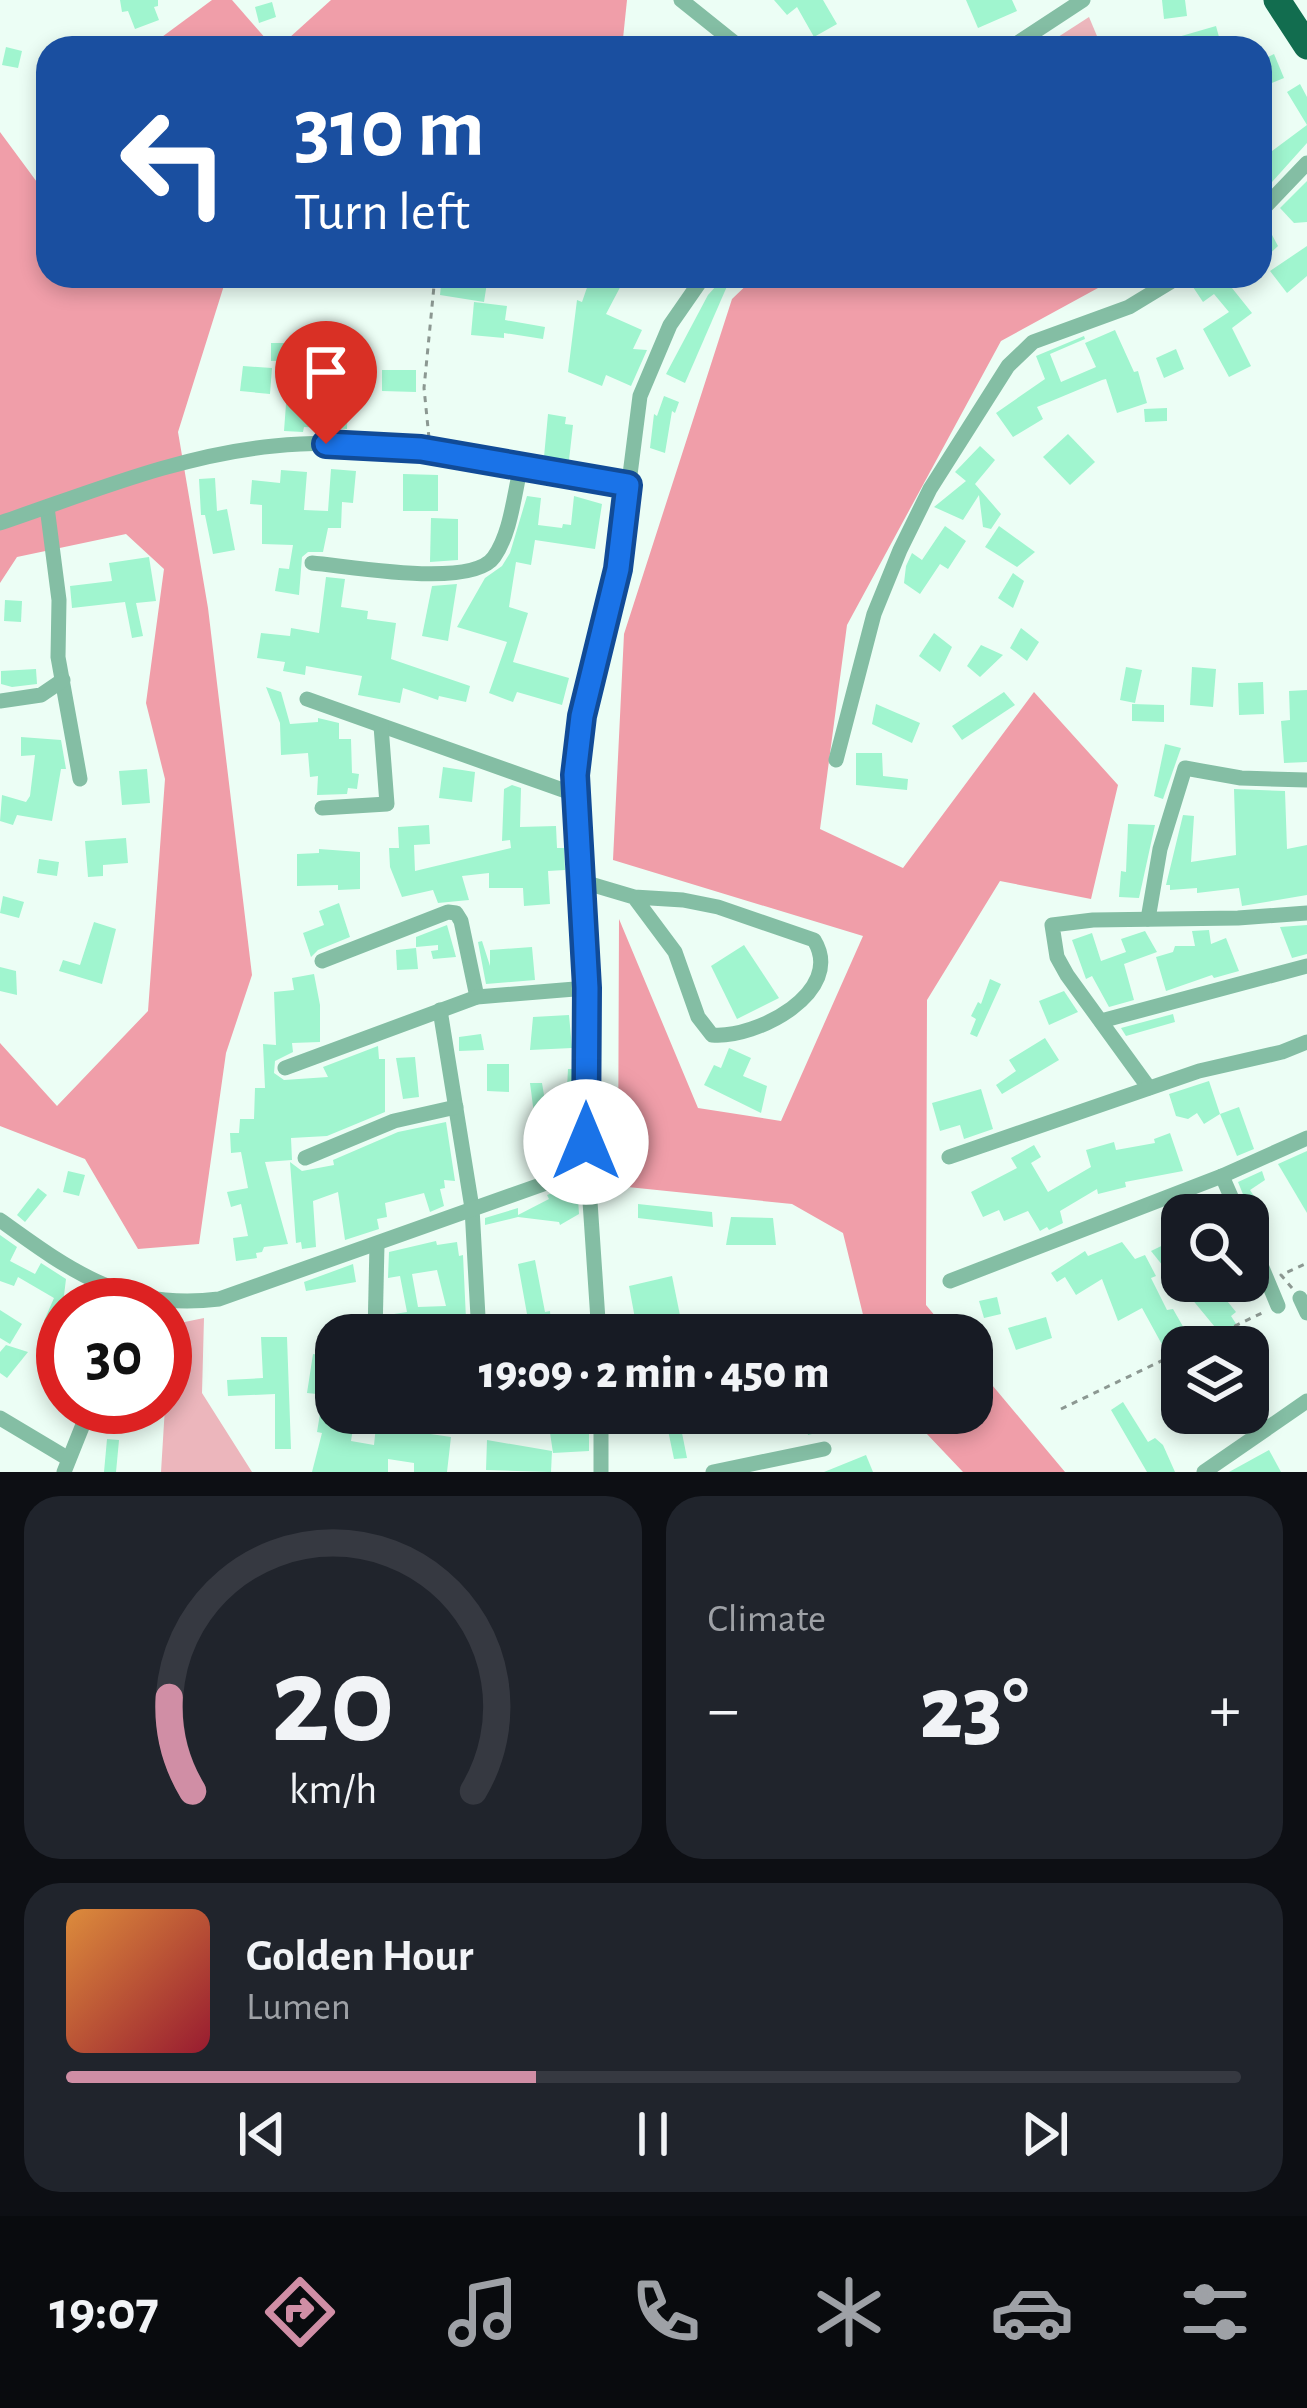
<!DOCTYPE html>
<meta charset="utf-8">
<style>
:root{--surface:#171b24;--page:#20242c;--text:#f1f3f6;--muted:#9ea1a6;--line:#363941;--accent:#d08ea5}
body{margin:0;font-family:"Alegreya Sans",sans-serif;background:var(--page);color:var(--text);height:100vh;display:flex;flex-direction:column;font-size:45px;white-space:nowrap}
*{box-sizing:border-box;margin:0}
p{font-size:39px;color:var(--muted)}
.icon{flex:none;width:66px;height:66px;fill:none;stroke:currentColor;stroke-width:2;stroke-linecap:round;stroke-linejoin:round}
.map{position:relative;height:1472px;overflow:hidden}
.sheet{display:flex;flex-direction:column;gap:24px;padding:24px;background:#0d0f14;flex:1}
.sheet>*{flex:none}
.guide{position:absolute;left:36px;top:36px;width:1236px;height:252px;border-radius:36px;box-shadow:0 6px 18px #0003;background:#1a4fa0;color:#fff;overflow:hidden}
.tools{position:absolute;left:1161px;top:1194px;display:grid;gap:24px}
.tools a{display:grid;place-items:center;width:108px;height:108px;border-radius:24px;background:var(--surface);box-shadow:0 6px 18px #0003;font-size:60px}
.speed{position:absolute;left:36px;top:1278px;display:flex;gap:24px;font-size:60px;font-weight:700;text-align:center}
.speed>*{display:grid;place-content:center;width:156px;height:156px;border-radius:50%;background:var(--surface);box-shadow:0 6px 18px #0003;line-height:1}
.speed .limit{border:18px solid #d22;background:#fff;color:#111}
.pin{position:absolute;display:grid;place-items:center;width:102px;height:102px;color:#fff;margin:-123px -51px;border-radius:50% 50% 50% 0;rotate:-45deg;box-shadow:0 0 12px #0007}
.pin .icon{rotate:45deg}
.me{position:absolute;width:132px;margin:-66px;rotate:0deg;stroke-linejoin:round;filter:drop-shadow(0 0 9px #0008)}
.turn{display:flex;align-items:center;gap:42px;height:252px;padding:0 60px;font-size:54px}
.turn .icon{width:156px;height:156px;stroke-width:2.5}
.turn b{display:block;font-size:84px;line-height:102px}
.big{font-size:90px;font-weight:800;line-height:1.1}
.sheet .widget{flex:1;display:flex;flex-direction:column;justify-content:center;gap:18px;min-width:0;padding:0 42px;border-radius:36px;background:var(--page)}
.sheet .dial{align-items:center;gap:0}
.dial svg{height:312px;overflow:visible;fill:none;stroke:var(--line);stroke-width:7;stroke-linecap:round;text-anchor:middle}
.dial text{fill:var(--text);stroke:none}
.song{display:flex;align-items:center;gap:36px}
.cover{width:144px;height:144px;border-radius:18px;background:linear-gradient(135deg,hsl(30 70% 55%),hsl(350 70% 35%))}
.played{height:12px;border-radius:6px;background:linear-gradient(90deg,var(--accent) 40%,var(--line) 40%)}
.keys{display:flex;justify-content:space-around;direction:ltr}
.heat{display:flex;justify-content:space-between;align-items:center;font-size:66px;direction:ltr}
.sheet .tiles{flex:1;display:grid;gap:24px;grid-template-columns:1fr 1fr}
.widget:last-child{grid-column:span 2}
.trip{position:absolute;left:315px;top:1314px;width:678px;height:120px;border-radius:36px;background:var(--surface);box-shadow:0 6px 18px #0003;font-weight:800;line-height:120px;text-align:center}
.tab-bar{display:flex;height:192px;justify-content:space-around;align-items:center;background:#090b0e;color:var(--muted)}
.tab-bar .icon{width:84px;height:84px}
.tab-bar .on{color:var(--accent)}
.tab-bar b{font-size:54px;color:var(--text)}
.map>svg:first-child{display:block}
</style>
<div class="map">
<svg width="1307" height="1472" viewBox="0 0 1307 1472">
<rect width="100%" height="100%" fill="#ecfef5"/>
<!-- green -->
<g fill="#ecb6bc">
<path d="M1089,17L1102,48H1041Z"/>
<path d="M204,1318L202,1393L252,1472H161L170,1325Z"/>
</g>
<!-- forest -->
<g fill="#f09ea9">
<path d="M212,0H232L274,48H147Z"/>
<path d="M331,0H627L622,48H278Z"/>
<path d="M0,132L48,197V276L226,279L178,432L208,608L252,975L226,1053L199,1244L138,1249L85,1159L0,1126V1043L57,1106L148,1011L165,779L146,703L164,569L126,534L17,557L0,583Z"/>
<path d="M756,276H1120L1001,341L847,625L820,829L903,868L1034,692L1118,785L1091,899L1000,881L927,1000L926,1305L951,1335H868L843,1233L792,1204L618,1186L619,919L698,1108L781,1121L863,936L613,860L624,634L732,299Z"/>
<path d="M972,1361L1065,1472H963L907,1413H972Z"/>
</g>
<!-- building -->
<g fill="#a0f5cf" fill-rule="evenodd">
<path d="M120,0H158V6L154,7L159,20L135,29L128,11L122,12Z"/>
<path d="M774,0H823L837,24L814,37L797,7L787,15Z"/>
<path d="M966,0H1012L1017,11L978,28Z"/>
<path d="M1162,0H1185L1187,16L1164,19Z"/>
<path d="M272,2L276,17L259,23L255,7Z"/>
<path d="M1216,26L1222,48H1181L1178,37Z"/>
<path d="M6,47L22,51L18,68L2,65Z"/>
<path d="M1274,54L1284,78L1260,88V61Z"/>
<path d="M1300,84L1307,97V143L1264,191L1260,186V160L1307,125L1287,92Z"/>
<path d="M1307,181V222L1294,223L1280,208Z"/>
<path d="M1265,222L1278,246L1260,263V224Z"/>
<path d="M1307,246V276L1287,293L1270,271Z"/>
<path d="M442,276H488L484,302L440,295Z"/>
<path d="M591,276H626L606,314L642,330L633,349L647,350L631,386L606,375L602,386L568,372L577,300L582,302Z"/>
<path d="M725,276L731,277L685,383L666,374L708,295Z"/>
<path d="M1202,276H1247L1232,288L1252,313L1232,328L1251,366L1229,377L1203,329L1229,312L1214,294L1203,302L1191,284Z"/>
<path d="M474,302L507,306L505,320L545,327L543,339L504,333V338L471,335Z"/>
<path d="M1115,330L1134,372L1138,371L1147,403L1117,413L1106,379L1102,380L1037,407L1043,419L1013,437L996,413L1045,379L1036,356L1084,336L1085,339L1050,354L1061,382L1096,367L1085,343Z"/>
<path d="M271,343H303V360L271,361Z"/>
<path d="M1176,349L1184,369L1164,378L1156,358Z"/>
<path d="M243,366L272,368L270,394L240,391Z"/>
<path d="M382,370H416V392L382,391Z"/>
<path d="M323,396L348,397L347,429L304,427L303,432L284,431L286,404L322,407Z"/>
<path d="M664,396L679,402L675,413L672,411L665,453L650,448L654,414L657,416Z"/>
<path d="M1167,408V421L1145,422L1144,409Z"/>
<path d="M548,414L566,417L565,424L573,425L569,460L544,457Z"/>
<path d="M1068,434L1095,462L1070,485L1043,457Z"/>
<path d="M980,446L995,460L975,484L1001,514L991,529L983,527L979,495L963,520L934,507L966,481L955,472Z"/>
<path d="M331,469L356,471L353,503L342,502L341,528H328L323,552H308L302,557L299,595L275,591L279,568L289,569L293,545L262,544V505L250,504L252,480L280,483L281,470L307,472L304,510L328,511Z"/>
<path d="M403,474L438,475V511H403Z"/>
<path d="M215,478L217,511L227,509L235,550L213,554L205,515H201L199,479Z"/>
<path d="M527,496L541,498L538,525L562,528L563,524L571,525L574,496L602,504L595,549L535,540L531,565L516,562L509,607L528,613L513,662L569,678L562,705L517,692L513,702L489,693L507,642L457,627L485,578L502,566L510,553Z"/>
<path d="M431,518L458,519V560L430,562Z"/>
<path d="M945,526L966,541L948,569L940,564L920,594L904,583L906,566L912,553L922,560Z"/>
<path d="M999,526L1035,552L1017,567L985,547Z"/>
<path d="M149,557L156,601L136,603L143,636L132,638L125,602L72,608L70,586L112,581L109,563Z"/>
<path d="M1013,573L1024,581L1013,608L998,598Z"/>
<path d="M326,577L345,579L341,607L368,611L367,619L396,623L391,659L470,686L466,702L439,696L438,700L403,688L400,703L358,695L362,676L306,666L305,675L283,671L285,662L257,658L261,633L290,636L291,628L319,633Z"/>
<path d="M457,584L448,641L422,636L432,586Z"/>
<path d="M5,600L22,601L21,622L4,621Z"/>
<path d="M1021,628L1039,642L1027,661L1010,648Z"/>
<path d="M934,633L952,647L940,672L919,656Z"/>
<path d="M981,645L1003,655L980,677L967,666Z"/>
<path d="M1126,667L1142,670L1135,703L1120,700Z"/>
<path d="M1192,667L1216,669L1213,707L1190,705Z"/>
<path d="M36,669L37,684L12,687L1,684V671Z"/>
<path d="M1263,682L1264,714L1239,715L1238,683Z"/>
<path d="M266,687L281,692L290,724L318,722V718L339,723V739H351L352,773L359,774L357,789L348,788L347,794L317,795L318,776L310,777L308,753L281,755L280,723Z"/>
<path d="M1307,690V762L1284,763L1281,721L1290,720L1289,691Z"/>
<path d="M1004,692L1015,705L962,740L952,726Z"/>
<path d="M876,704L920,723L912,743L872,724Z"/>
<path d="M1132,704L1164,705V722L1132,721Z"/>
<path d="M21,737L61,740L66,769H61L52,821L17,815L13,825L0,821L2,795L26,802L30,796L35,755L21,756Z"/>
<path d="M1165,744L1181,748L1163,799L1154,796Z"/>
<path d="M856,753H882L883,776L908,779L907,790L856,785Z"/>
<path d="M443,767L475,772L472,802L439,798Z"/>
<path d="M147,769L150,803L122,805L119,771Z"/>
<path d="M512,785L521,788L520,827L556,826L557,848H564L565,870L548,871L550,904L524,906L523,888H489V873L462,876L469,900L438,903L433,890L402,897L390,867L389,848H399L398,827L429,825L430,844L414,845L415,871L511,848L510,840L502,841L504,789Z"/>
<path d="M1234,789L1285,791L1287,849L1307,845V895L1242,906L1239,888L1197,893V888L1170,890V885H1166L1183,815L1194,816L1191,862L1236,855Z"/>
<path d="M1128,824L1155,825L1139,898L1119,897L1121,871L1126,872Z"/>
<path d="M126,838L128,863L103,865V876L88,877L85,841Z"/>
<path d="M319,849L360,852V889L338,890V885L297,886V854L319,853Z"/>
<path d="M39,859L59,862L57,876L37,873Z"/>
<path d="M3,896L24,902L19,918L0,913Z"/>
<path d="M339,903L350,937L318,950L311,957L303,933L324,925L319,911Z"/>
<path d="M94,922L116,929L102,984L59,971L63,960L80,965Z"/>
<path d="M447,925L456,957L433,959L431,951L438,950V945L416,947V937Z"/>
<path d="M1307,925V954L1292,958L1280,927Z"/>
<path d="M1209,930L1211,944L1226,938L1239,971L1214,978L1212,975L1166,991L1156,957L1173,952L1175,946H1195L1192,931Z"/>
<path d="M1145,931L1157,952L1124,964L1134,1000L1109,1007L1092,976L1086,979L1072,940L1092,933L1101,961L1126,952L1121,939Z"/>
<path d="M482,941L490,966V950L532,947L535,980L486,984L478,942Z"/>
<path d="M744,945L779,998L737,1019L711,966Z"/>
<path d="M416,948L418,969L397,970L396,950Z"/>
<path d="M0,967L16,971L17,995L0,991Z"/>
<path d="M314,974L320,1005V1042L292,1043L293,1052L275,1061L274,1073L284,1080L328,1077L323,1067L378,1046L379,1059H385V1112L327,1136L291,1138L292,1160L265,1162L288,1244L264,1247L262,1252L256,1253L257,1258L236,1261L233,1238L248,1236L241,1204L231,1207L227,1192L248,1188L241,1152L231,1153L230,1133H239L240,1119H254L255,1088H265L263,1044L276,1045L274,992L294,990L292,978Z"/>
<path d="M990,979L1001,984L977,1037L970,1034L976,1019L971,1016L978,1002L981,1004Z"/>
<path d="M1064,991L1078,1012L1049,1025L1039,1001Z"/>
<path d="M1173,1014L1175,1022L1126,1036L1121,1028Z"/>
<path d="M569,1015L572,1048L530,1050L533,1017Z"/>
<path d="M481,1034L484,1050L459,1051V1037Z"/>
<path d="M1045,1038L1059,1060L1002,1094L996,1085L1016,1071L1009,1060Z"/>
<path d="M729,1048L751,1058L743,1076L767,1086L761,1113L704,1085L714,1065L721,1068Z"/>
<path d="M415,1057L419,1097L403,1099L396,1058Z"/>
<path d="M487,1064H509V1092L487,1091Z"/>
<path d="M568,1069H574V1108H566Z"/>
<path d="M1209,1081L1220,1114L1204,1124L1197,1113L1188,1119L1176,1116L1169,1094Z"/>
<path d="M530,1083H542L547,1113L534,1114Z"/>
<path d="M981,1089L993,1129L964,1139L960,1125L940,1131L932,1103Z"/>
<path d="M1239,1107L1254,1149L1237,1156L1220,1114Z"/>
<path d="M446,1122L455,1181L444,1180L445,1188L440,1189L444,1206L430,1212L424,1193L385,1203L387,1217L377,1219L379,1229L345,1240L338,1192L313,1201L316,1247L302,1249L301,1242L296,1243L290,1162L302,1171L334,1165L333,1160L398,1132Z"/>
<path d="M1170,1133L1183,1171L1125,1182L1126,1187L1098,1194L1097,1189L1060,1211L1063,1223L1049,1230L1047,1227L1040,1231L1028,1211L1004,1221L999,1210L983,1217L971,1192L1017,1168L1011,1158L1034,1145L1041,1157L1031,1163L1048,1192L1091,1167L1086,1150L1114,1142L1116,1150L1155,1143L1154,1139Z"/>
<path d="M1307,1151V1213L1278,1164Z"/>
<path d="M68,1171L85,1175L79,1196L63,1192Z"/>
<path d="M1262,1171L1265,1180L1250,1190L1261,1207L1251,1214L1238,1182Z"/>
<path d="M577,1184L579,1214L560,1225L559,1222L518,1217L485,1225V1218L518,1208V1215L549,1199L547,1195Z"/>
<path d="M38,1188L47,1195L25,1222L17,1215Z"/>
<path d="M638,1204L712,1212L713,1227L638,1218Z"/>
<path d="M731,1217L773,1218L776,1245H726Z"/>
<path d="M0,1235L17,1247L10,1261L35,1274L41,1263L66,1279L60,1328L44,1321L54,1298L18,1277L14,1286L0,1281Z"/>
<path d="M1182,1236V1263L1167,1271L1151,1251Z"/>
<path d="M436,1241L437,1245L457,1242L459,1256L463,1255L466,1319L459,1320L458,1335H396L394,1314L407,1312L400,1276L388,1278L389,1252ZM437,1270L446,1306L418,1307L412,1274Z"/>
<path d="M1122,1242L1135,1259L1145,1255L1156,1276L1151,1278L1167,1310L1173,1309L1189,1337L1165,1350L1142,1308L1118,1321L1102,1279L1076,1295L1065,1277L1057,1282L1051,1273L1085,1251L1088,1256Z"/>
<path d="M535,1260L545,1312L550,1311L552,1335H525L527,1314L518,1264Z"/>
<path d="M353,1264L356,1282L306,1291L304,1282Z"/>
<path d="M672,1276L684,1335H638L629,1286Z"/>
<path d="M1215,1286L1236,1312L1231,1316L1251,1347H1210L1224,1338L1191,1298Z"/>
<path d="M997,1297L1001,1314L984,1318L979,1301Z"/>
<path d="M0,1310L22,1324L10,1344L0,1338Z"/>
<path d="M1046,1317L1052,1338L1016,1350L1008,1328Z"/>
<path d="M261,1337H287L291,1449H275V1394L228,1396L227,1380L263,1378Z"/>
<path d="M6,1345L28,1352L7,1378L0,1373V1352Z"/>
<path d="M313,1354L336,1357V1396L307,1393Z"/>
<path d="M1123,1402L1148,1442L1155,1438L1163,1445L1175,1472H1147L1111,1410Z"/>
<path d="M577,1413H589V1451L553,1453L549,1426L577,1423Z"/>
<path d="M678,1413L687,1458L674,1459L665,1416Z"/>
<path d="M831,1413H881V1417L808,1435L804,1420Z"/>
<path d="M1217,1413H1243L1248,1422L1230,1433Z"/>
<path d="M320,1414L355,1416L351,1441L374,1445L376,1426L451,1437L447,1472H414V1463L388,1459V1472H312L322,1433L317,1432Z"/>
<path d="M107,1439L119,1440L116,1472H104Z"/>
<path d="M487,1440L552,1451L551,1472L486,1470Z"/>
<path d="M1269,1450L1281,1472H1229Z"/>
<path d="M866,1455L873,1472H824Z"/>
</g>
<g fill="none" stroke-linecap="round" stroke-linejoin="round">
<!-- path -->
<g stroke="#8c9892" stroke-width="3" stroke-dasharray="6 6" stroke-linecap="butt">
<path d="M429,438L424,388L435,276"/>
<path d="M1292,1288L1281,1275L1307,1263"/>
<path d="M1191,1347L1264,1312"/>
<path d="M1061,1409L1182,1351"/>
</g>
<!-- street -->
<g stroke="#84bea4" stroke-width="15">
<path d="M681,0L741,48"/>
<path d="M1010,48L1083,0"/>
<path d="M1260,212L1307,163"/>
<path d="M47,507L59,600L58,657L80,779"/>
<path d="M0,523C89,493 179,455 274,446C392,434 513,465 629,485"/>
<path d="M312,563C350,566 472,589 494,557C511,533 514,494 521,466"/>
<path d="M307,699L574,794"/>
<path d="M0,701L41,695L63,680"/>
<path d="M836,760L874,614L900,550L930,489L1008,366L1033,342L1129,307L1180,276"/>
<path d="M322,808L387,804L381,726"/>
<path d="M580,881L634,897L683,900L718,907L814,940C846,992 756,1039 712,1035L698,1017L675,952L634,897"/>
<path d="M1148,919L1160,849L1185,768L1241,778L1307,780"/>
<path d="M322,961L448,912L456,913L461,921L477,997"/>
<path d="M440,1010L472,1208L479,1335"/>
<path d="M1101,1021L1307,966"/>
<path d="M285,1068L477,997L587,988"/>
<path d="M1149,1088L1067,975L1057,957L1052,925L1093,920L1238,918L1307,913"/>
<path d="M949,1157L1199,1071L1282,1052L1307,1042"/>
<path d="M305,1158L394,1121L456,1107"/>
<path d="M1222,1176L1239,1215"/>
<path d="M0,1220C72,1272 125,1311 219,1299L549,1182L563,1172L586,1142"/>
<path d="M1248,1234L1278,1306"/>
<path d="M950,1281L1222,1176L1307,1138"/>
<path d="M1300,1298L1307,1313"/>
<path d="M375,1335L377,1244"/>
<path d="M599,1335L586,1142L587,988L574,794L578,742L618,569L640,396L670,325L704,276"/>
<path d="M404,1413L423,1419L447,1413"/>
<path d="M0,1418L67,1458"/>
<path d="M64,1472L90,1407"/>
<path d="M601,1472V1413"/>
<path d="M713,1472L824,1449"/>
<path d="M1204,1472L1307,1401"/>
</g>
<!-- highway -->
<path stroke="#126d4f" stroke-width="27" d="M1277,0L1307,46"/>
</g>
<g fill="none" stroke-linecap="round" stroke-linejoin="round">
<defs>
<path id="route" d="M326,444L421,449L628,485L618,569L582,716L575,775L587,988L586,1142"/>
</defs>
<!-- route casing -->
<use href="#route" stroke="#114b97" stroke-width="30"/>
<!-- route -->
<use href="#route" stroke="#1a73e8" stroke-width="21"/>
</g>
</svg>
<div class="tools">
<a><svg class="icon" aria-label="search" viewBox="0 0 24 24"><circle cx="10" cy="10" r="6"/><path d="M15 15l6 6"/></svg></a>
<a><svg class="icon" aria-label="layers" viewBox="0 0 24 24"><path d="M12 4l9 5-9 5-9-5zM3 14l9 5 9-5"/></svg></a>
</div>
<div class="speed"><div class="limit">30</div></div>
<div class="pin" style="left:326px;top:444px;background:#d93025"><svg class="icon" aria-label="arrive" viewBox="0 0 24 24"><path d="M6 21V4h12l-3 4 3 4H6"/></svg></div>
<svg class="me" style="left:586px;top:1142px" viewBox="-20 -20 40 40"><circle r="19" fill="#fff"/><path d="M0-13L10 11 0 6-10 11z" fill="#1a73e8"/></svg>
<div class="trip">19:09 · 2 min · 450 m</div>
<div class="guide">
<div class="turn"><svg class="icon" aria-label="left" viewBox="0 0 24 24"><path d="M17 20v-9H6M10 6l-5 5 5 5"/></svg><div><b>310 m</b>Turn left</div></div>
</div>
</div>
<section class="sheet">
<div class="tiles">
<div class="widget dial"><svg viewBox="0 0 100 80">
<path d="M14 69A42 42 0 1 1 86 69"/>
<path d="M14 69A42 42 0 0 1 8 45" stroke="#d08ea5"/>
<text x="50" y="56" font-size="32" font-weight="700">20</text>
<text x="50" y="72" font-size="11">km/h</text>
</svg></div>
<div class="widget"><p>Climate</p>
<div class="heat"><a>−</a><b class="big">23°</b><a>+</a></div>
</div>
<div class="widget">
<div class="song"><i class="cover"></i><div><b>Golden Hour</b><p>Lumen</p></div></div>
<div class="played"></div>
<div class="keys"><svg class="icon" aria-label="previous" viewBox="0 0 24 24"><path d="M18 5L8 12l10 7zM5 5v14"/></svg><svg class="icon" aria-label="pause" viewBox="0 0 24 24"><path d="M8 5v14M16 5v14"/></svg><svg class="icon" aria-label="next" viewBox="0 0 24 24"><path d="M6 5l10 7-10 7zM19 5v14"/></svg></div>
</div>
</div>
</section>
<nav class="tab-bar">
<b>19:07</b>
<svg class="icon on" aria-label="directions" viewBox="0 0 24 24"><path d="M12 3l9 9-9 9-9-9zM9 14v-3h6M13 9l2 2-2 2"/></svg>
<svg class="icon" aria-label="music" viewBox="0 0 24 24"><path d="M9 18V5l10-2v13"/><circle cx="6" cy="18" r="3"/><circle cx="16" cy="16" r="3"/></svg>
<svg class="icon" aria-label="phone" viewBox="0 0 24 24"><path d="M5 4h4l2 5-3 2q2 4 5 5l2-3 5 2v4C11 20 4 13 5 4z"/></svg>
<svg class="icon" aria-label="climate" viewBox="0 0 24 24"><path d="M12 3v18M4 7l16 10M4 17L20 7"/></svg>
<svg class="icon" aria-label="car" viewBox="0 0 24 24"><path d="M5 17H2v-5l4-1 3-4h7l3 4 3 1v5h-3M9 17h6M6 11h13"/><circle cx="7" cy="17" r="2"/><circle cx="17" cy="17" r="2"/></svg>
<svg class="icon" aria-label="filters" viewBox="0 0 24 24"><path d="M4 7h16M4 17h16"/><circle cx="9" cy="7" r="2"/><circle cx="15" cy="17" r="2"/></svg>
</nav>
